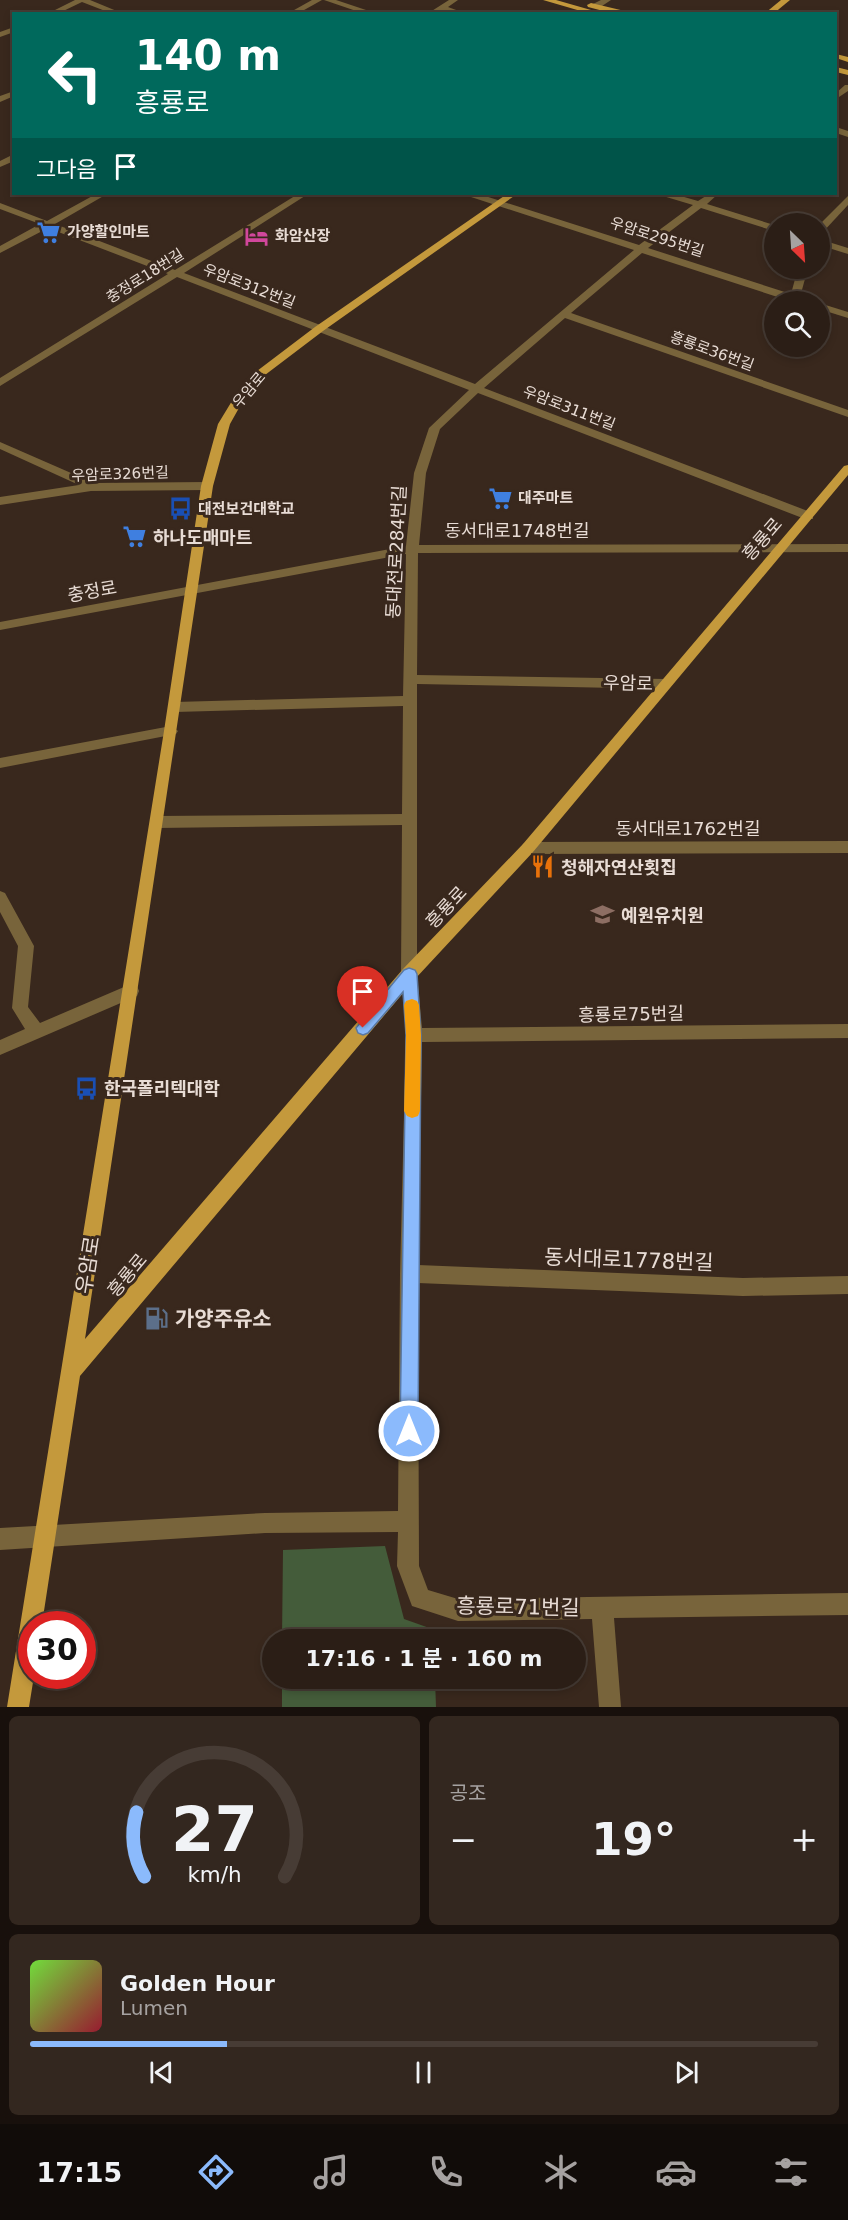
<!DOCTYPE html>
<html lang="ko">
<meta charset="utf-8">
<style>
:root{--surface:#2b1e16;--page:#33271f;--text:#f1f3f6;--muted:#a6a2a1;--line:#473c35;--accent:#8bbafc}
body{margin:0;font-family:"DejaVu Sans","Noto Sans KR",sans-serif;background:var(--page);color:var(--text);height:100vh;display:flex;flex-direction:column;font-size:22px;white-space:nowrap}
*{box-sizing:border-box;margin:0}
p{font-size:20px;color:var(--muted)}
.icon{flex:none;width:33px;height:33px;fill:none;stroke:currentColor;stroke-width:2;stroke-linecap:round;stroke-linejoin:round}
.map{position:relative;height:1707px;overflow:hidden}
.side{display:flex;flex-direction:column;gap:9px;padding:9px;background:#18100c;flex:1}
.side>*{flex:none}
.top-card{position:absolute;left:12px;top:12px;width:825px;height:183px;border-radius:0px;box-shadow:0 3px 9px #0003,0 0 0 2px var(--line);background:#00695c;color:#fff;overflow:hidden}
.needle{width:39px;rotate:155deg}
.fabs{position:absolute;left:764px;top:213px;display:grid;gap:12px}
.fabs a{display:grid;place-items:center;width:66px;height:66px;border-radius:50%;background:var(--surface);box-shadow:0 3px 9px #0003,0 0 0 2px var(--line);font-size:30px}
.speed{position:absolute;left:18px;top:1611px;display:flex;gap:12px;font-size:30px;font-weight:700;text-align:center}
.speed>*{display:grid;place-content:center;width:78px;height:78px;border-radius:50%;background:var(--surface);box-shadow:0 3px 9px #0003,0 0 0 2px var(--line);line-height:1}
.speed .limit{border:9px solid #d22;background:#fff;color:#111}
.pin{position:absolute;display:grid;place-items:center;width:51px;height:51px;color:#fff;margin:-62px -26px;border-radius:50% 50% 50% 0;rotate:-45deg;box-shadow:0 0 6px #0007}
.pin .icon{rotate:45deg}
.me{position:absolute;width:66px;margin:-33px;rotate:0deg;stroke-linejoin:round;filter:drop-shadow(0 0 4px #0008)}
.turn{display:flex;align-items:center;gap:21px;height:126px;padding:0 24px;font-size:27px}
.turn .icon{width:78px;height:78px;stroke-width:2.5}
.turn b{display:block;font-size:42px;line-height:51px}
.then{display:flex;align-items:center;height:57px;padding:0 24px;background:#0003;gap:12px;font-size:22px}
.big{font-size:45px;font-weight:700;line-height:1.1}
.side .card{flex:1;display:flex;flex-direction:column;justify-content:center;gap:9px;min-width:0;padding:0 21px;border-radius:9px;background:var(--page)}
.side .dial{align-items:center;gap:0}
.dial svg{height:156px;overflow:visible;fill:none;stroke:var(--line);stroke-width:7;stroke-linecap:round;text-anchor:middle}
.dial text{fill:var(--text);stroke:none}
.song{display:flex;align-items:center;gap:18px}
.cover{width:72px;height:72px;border-radius:9px;background:linear-gradient(135deg,hsl(100 70% 55%),hsl(350 70% 35%))}
.played{height:6px;border-radius:3px;background:linear-gradient(90deg,var(--accent) 25%,var(--line) 25%)}
.keys{display:flex;justify-content:space-around;direction:ltr}
.heat{display:flex;justify-content:space-between;align-items:center;font-size:33px;direction:ltr}
.side .tiles{flex:1;display:grid;gap:9px;grid-template-columns:1fr 1fr}
.card:last-child{grid-column:span 2}
.trip{position:absolute;left:262px;top:1629px;width:324px;height:60px;border-radius:30px;background:var(--surface);box-shadow:0 3px 9px #0003,0 0 0 2px var(--line);font-weight:700;line-height:60px;text-align:center}
.tab-bar{display:flex;height:96px;justify-content:space-around;align-items:center;background:#110c09;color:var(--muted)}
.tab-bar .icon{width:42px;height:42px}
.tab-bar .on{color:var(--accent)}
.tab-bar b{font-size:27px;color:var(--text)}
.map>svg:first-child{display:block}
</style>
<div class="map">
<svg width="848" height="1707" viewBox="0 0 848 1707">
<rect width="100%" height="100%" fill="#39281d"/>
<!-- green -->
<g fill="#445c3a">
<path d="M385,1546L404,1619L435,1630V1639H282L283,1550Z"/>
<path d="M282,1679H435L436,1707H282Z"/>
</g>
<g fill="none" stroke-linecap="round" stroke-linejoin="round">
<!-- minor -->
<g fill="#78643b" fill-rule="evenodd">
<path d="M75,0H90L124,14H113L82,2L57,14H47Z"/>
<path d="M312,0H322L297,14H287Z"/>
<path d="M324,0H336L378,14H365Z"/>
<path d="M449,0H458L448,7L467,14H454L442,10L436,14H427Z"/>
<path d="M601,0H611L599,8H593V4Z"/>
<path d="M14,27V32L0,37V32Z"/>
<path d="M845,85H848V91L836,99V93Z"/>
<path d="M14,91V96L0,102V96Z"/>
<path d="M836,127L848,131V137L836,133Z"/>
<path d="M14,154V161L0,167V161Z"/>
<path d="M96,194H107L55,224L175,270L298,194H308L184,273L475,384L634,250L468,196L467,194H479L639,245L693,205L663,196L662,194H674L698,201L709,194H718L707,204L774,225V231L701,208L648,248L791,294L798,268H808L800,297L810,302H793L642,253L571,313L848,410V417L565,318L484,388L813,513V519H805L478,393L440,429L426,473L419,545L848,544V552L418,553L417,675L666,679L673,684L666,689L417,684V974L422,1028L848,1024V1038L422,1042L418,1265L743,1278L848,1276V1294L743,1296L418,1283L419,1566L428,1590L458,1599L848,1593V1615L614,1618L621,1707H599L592,1619L458,1621L412,1606L397,1566L398,1532L265,1533L0,1550V1528L265,1513L398,1511L400,1274L406,1035L401,974L402,825L157,828L152,826L150,822L152,818L157,816L402,814L403,706L175,712L168,707L175,702L403,696L406,554L0,630V622L406,546L414,473L429,428L469,390L177,277L0,386V378L168,274L48,228L0,253V246L40,224L0,209V203L47,221Z"/>
<path d="M848,196V205L822,233L819,234V225Z"/>
<path d="M819,239L848,248V254L819,245Z"/>
<path d="M819,303L848,312V318L819,309Z"/>
<path d="M0,442L94,483L207,482L213,486L207,490L91,491L0,505V497L79,485L0,449Z"/>
<path d="M171,726L178,731L176,734L0,768V758Z"/>
<path d="M848,841V853L528,854L523,852L521,848L523,844L528,842Z"/>
<path d="M0,891L5,893L34,946L28,1007L40,1023L131,984L137,986L139,991L137,996L0,1055V1040L25,1029L12,1008L18,946L0,912Z"/>
</g>
<!-- major -->
<g fill="#c4993c" fill-rule="evenodd">
<path d="M543,0H556L605,14H591Z"/>
<path d="M781,0H790L773,14H764Z"/>
<path d="M591,3L629,12V14H615L588,7L587,5Z"/>
<path d="M836,54L848,57V62L836,58Z"/>
<path d="M836,67L848,70V75L836,72Z"/>
<path d="M507,194H517L323,331L265,375L244,399L230,424L213,486L85,1339L403,969L523,844L844,466L848,465V475L533,852L415,979L80,1376L42,1624H32V1676H34L29,1707H7L164,731L201,486L218,424L235,396L257,371L315,327Z"/>
</g>
</g>
<!-- route -->
<path fill="#8bbafc" stroke="#5a79a4" stroke-width="1.5" d="M409,968L415,970L417,974L421,1035L418,1431L415,1437L409,1440L402,1437L400,1431L406,1035L403,992L368,1033L363,1035L358,1033L356,1028L404,970Z"/>
<!-- slow -->
<path fill="#f59e0b" d="M412,999L417,1001L419,1005L421,1035L420,1111L418,1116L412,1118L407,1116L404,1111L406,1035L404,1005L406,1001Z"/>
<!-- icons -->
<defs>
<symbol id="supermarket-bare" viewBox="-9 -9 18 18"><path d="M-6-5.5h2.5l.6 2H6L4.5 2H-2.5L-4.4-4H-6ZM-1.5 3.2a1.3 1.3 0 1 0 .1 0ZM3 3.2a1.3 1.3 0 1 0 .1 0Z" fill="#3f7fe0" stroke="#39281d" stroke-width="2.5" paint-order="stroke"/></symbol>
<symbol id="hotel-bare" viewBox="-9 -9 18 18"><path d="M-6-4.5h1.5V1H6V5H4.5V3h-9V5H-6ZM-4 0a1.8 1.8 0 1 1 3.6 0ZM.5 0V-2.5h3Q6-2.5 6 0Z" fill="#d1479c" stroke="#39281d" stroke-width="2.5" paint-order="stroke"/></symbol>
<symbol id="bus-bare" viewBox="-9 -9 18 18"><path d="M-5-6H5V4H4V6H2V4H-2V6H-4V4H-5ZM-3.5-4V0h7V-4ZM-3.5 1.2v1.5H-2V1.2ZM2 1.2v1.5H3.5V1.2Z" fill="#1a4fb4" stroke="#39281d" stroke-width="2.5" paint-order="stroke"/></symbol>
<symbol id="restaurant-bare" viewBox="-9 -9 18 18"><path d="M-5-6h1v4h1v-4h1v4h1v-4h1v5L-1.5 .5V6h-2V.5L-5-1ZM5-6V6H3V1.5H1.5Q1.5-4 5-6Z" fill="#e8710a" stroke="#39281d" stroke-width="2.5" paint-order="stroke"/></symbol>
<symbol id="school-bare" viewBox="-9 -9 18 18"><path d="M0-5L7-2L0 1L-7-2ZM-4 1L0 2.5L4 1V4Q0 6-4 4Z" fill="#8d6e63" stroke="#39281d" stroke-width="2.5" paint-order="stroke"/></symbol>
<symbol id="fuel-bare" viewBox="-9 -9 18 18"><path d="M-5.5-6h7V0h2V4h1.3V-2.5L3-4.5l.8-.8L6-3V5H2.5V1h-1V6h-7ZM-4.2-4.7v3.2H.2V-4.7Z" fill="#5c6f8a" stroke="#39281d" stroke-width="2.5" paint-order="stroke"/></symbol>
</defs>
<g fill-rule="evenodd">
<use href="#supermarket-bare" x="32" y="216" width="33" height="33"/>
<use href="#hotel-bare" x="240" y="220" width="33" height="33"/>
<use href="#supermarket-bare" x="484" y="482" width="33" height="33"/>
<use href="#bus-bare" x="164" y="492" width="33" height="33"/>
<use href="#supermarket-bare" x="118" y="520" width="33" height="33"/>
<use href="#restaurant-bare" x="526" y="850" width="33" height="33"/>
<use href="#school-bare" x="586" y="898" width="33" height="33"/>
<use href="#bus-bare" x="70" y="1072" width="33" height="33"/>
<use href="#fuel-bare" x="140" y="1302" width="33" height="33"/>
</g>
<g text-anchor="middle" dominant-baseline="central" stroke-width="6" stroke-linejoin="round" paint-order="stroke">
<!-- far-poi labels -->
<g font-size="15" font-weight="bold" fill="#e8dcd5" stroke="#39281d" text-anchor="start">
<text x="67" y="232">가양할인마트</text>
<text x="275" y="236">화암산장</text>
<text x="518" y="498">대주마트</text>
<text x="198" y="509">대전보건대학교</text>
</g>
<!-- far-street labels -->
<g font-size="15" fill="#e8dcd5" stroke="#39281d">
<text transform="translate(657 237) rotate(18)">우암로295번길</text>
<text transform="translate(145 276) rotate(-32)">충정로18번길</text>
<text transform="translate(249 286) rotate(21)">우암로312번길</text>
<text transform="translate(712 351) rotate(20)">흥룡로36번길</text>
<text transform="translate(249 390) rotate(-50)">우암로</text>
<text transform="translate(569 408) rotate(21)">우암로311번길</text>
<text transform="translate(120 474) rotate(-2)">우암로326번길</text>
</g>
<!-- street labels -->
<g font-size="18" fill="#e8dcd5" stroke="#39281d">
<text x="517" y="530">동서대로1748번길</text>
<text transform="translate(762 539) rotate(-49)">흥룡로</text>
<text transform="translate(396 552) rotate(-87)">동대전로284번길</text>
<text transform="translate(92 591) rotate(-10)">충정로</text>
<text transform="translate(628 683) rotate(1)">우암로</text>
<text x="688" y="828">동서대로1762번길</text>
<text transform="translate(446 907) rotate(-47)">흥룡로</text>
<text transform="translate(631 1014) rotate(-1)">흥룡로75번길</text>
<text transform="translate(127 1275) rotate(-50)">흥룡로</text>
</g>
<!-- poi labels -->
<g font-size="18" font-weight="bold" fill="#e8dcd5" stroke="#39281d" text-anchor="start">
<text x="153" y="537">하나도매마트</text>
<text x="561" y="867">청해자연산횟집</text>
<text x="621" y="915">예원유치원</text>
<text x="104" y="1088">한국폴리텍대학</text>
</g>
<!-- near-street labels -->
<g font-size="21" fill="#e8dcd5" stroke="#39281d">
<text transform="translate(629 1260) rotate(2)">동서대로1778번길</text>
<text transform="translate(88 1265) rotate(-81)">우암로</text>
<text transform="translate(518 1607) rotate(1)">흥룡로71번길</text>
</g>
<!-- near-poi labels -->
<g font-size="21" font-weight="bold" fill="#e8dcd5" stroke="#39281d" text-anchor="start">
<text x="175" y="1319">가양주유소</text>
</g>
</g>
</svg>
<div class="fabs">
<a><svg class="needle" viewBox="-14 -14 28 28"><path d="M0-13l5 13h-10z" fill="#e53935"/><path d="M0 13l5-13h-10z" fill="#a6a2a1"/></svg></a>
<a><svg class="icon" aria-label="search" viewBox="0 0 24 24"><circle cx="10" cy="10" r="6"/><path d="M15 15l6 6"/></svg></a>
</div>
<div class="speed"><div class="limit">30</div></div>
<div class="pin" style="left:363px;top:1028px;background:#d93025"><svg class="icon" aria-label="arrive" viewBox="0 0 24 24"><path d="M6 21V4h12l-3 4 3 4H6"/></svg></div>
<svg class="me" style="left:409px;top:1431px" viewBox="-20 -20 40 40"><circle r="17" fill="#8bbafc" stroke="#fff" stroke-width="3"/><path d="M0-11L8 9 0 5-8 9z" fill="#fff"/></svg>
<div class="trip">17:16 · 1 분 · 160 m</div>
<div class="top-card">
<div class="turn"><svg class="icon" aria-label="left" viewBox="0 0 24 24"><path d="M17 20v-9H6M10 6l-5 5 5 5"/></svg><div><b>140 m</b>흥룡로</div></div>
<div class="then">그다음<svg class="icon" aria-label="arrive" viewBox="0 0 24 24"><path d="M6 21V4h12l-3 4 3 4H6"/></svg></div>
</div>
</div>
<section class="side">
<div class="tiles">
<div class="card dial"><svg viewBox="0 0 100 80">
<path d="M14 69A42 42 0 1 1 86 69"/>
<path d="M14 69A42 42 0 0 1 10 36" stroke="#8bbafc"/>
<text x="50" y="56" font-size="32" font-weight="700">27</text>
<text x="50" y="72" font-size="11">km/h</text>
</svg></div>
<div class="card"><p>공조</p>
<div class="heat"><a>−</a><b class="big">19°</b><a>+</a></div>
</div>
<div class="card">
<div class="song"><i class="cover"></i><div><b>Golden Hour</b><p>Lumen</p></div></div>
<div class="played"></div>
<div class="keys"><svg class="icon" aria-label="previous" viewBox="0 0 24 24"><path d="M18 5L8 12l10 7zM5 5v14"/></svg><svg class="icon" aria-label="pause" viewBox="0 0 24 24"><path d="M8 5v14M16 5v14"/></svg><svg class="icon" aria-label="next" viewBox="0 0 24 24"><path d="M6 5l10 7-10 7zM19 5v14"/></svg></div>
</div>
</div>
</section>
<nav class="tab-bar">
<b>17:15</b>
<svg class="icon on" aria-label="directions" viewBox="0 0 24 24"><path d="M12 3l9 9-9 9-9-9zM9 14v-3h6M13 9l2 2-2 2"/></svg>
<svg class="icon" aria-label="music" viewBox="0 0 24 24"><path d="M9 18V5l10-2v13"/><circle cx="6" cy="18" r="3"/><circle cx="16" cy="16" r="3"/></svg>
<svg class="icon" aria-label="phone" viewBox="0 0 24 24"><path d="M5 4h4l2 5-3 2q2 4 5 5l2-3 5 2v4C11 20 4 13 5 4z"/></svg>
<svg class="icon" aria-label="climate" viewBox="0 0 24 24"><path d="M12 3v18M4 7l16 10M4 17L20 7"/></svg>
<svg class="icon" aria-label="car" viewBox="0 0 24 24"><path d="M5 17H2v-5l4-1 3-4h7l3 4 3 1v5h-3M9 17h6M6 11h13"/><circle cx="7" cy="17" r="2"/><circle cx="17" cy="17" r="2"/></svg>
<svg class="icon" aria-label="filters" viewBox="0 0 24 24"><path d="M4 7h16M4 17h16"/><circle cx="9" cy="7" r="2"/><circle cx="15" cy="17" r="2"/></svg>
</nav>
